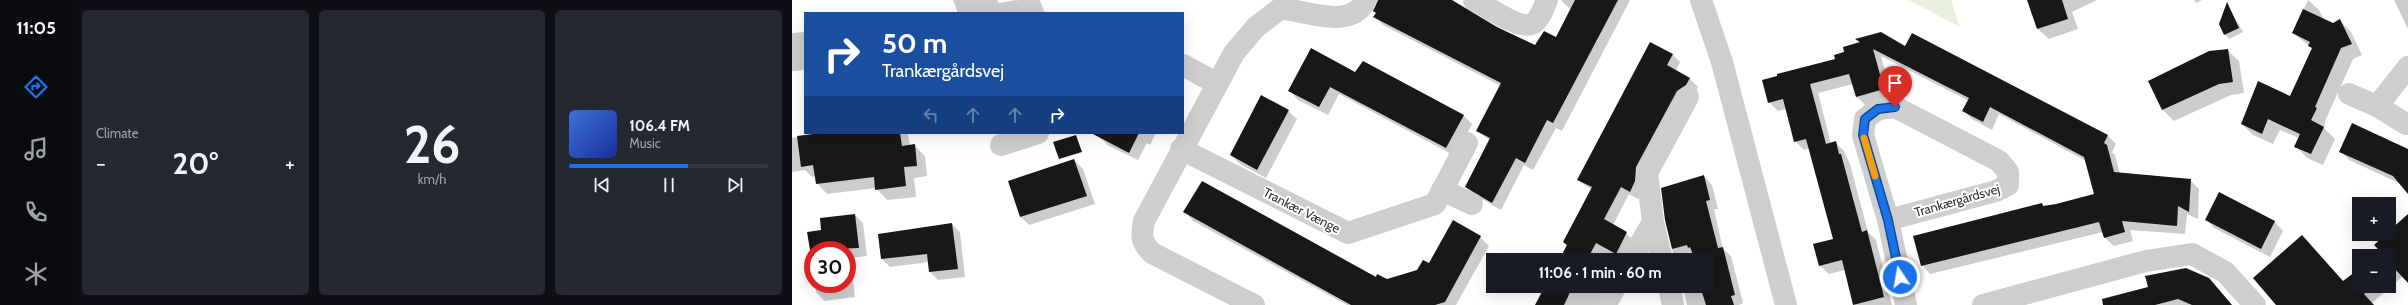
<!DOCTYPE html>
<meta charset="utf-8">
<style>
:root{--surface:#171b24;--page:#242831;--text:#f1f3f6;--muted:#9ea1a6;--line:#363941;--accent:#1a73e8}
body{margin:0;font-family:Cabin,sans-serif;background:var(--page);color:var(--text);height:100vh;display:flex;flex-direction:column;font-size:15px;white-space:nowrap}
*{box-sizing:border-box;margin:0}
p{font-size:13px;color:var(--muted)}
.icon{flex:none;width:22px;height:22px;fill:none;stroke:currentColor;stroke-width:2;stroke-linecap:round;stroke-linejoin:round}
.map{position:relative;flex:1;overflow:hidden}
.details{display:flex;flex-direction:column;gap:10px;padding:10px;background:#0d0f14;width:720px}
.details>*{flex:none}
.top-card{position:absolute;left:12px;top:12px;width:380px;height:122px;border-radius:0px;box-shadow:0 4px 16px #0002;background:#1a4fa0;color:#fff;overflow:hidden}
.buttons{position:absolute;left:1560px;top:197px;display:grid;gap:8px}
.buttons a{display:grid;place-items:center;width:44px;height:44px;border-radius:0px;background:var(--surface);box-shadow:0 4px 16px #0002;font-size:20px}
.speed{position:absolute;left:12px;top:241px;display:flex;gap:8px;font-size:20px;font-weight:700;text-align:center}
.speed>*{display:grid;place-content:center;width:52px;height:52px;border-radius:50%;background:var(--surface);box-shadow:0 4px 16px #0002;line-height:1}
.speed .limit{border:6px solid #d22;background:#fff;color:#111}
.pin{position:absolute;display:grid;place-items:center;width:34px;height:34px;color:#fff;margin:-41px -17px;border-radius:50% 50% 50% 0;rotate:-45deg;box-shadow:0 0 4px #0007}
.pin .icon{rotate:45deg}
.me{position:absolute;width:44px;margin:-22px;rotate:348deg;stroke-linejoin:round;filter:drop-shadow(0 0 3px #0008)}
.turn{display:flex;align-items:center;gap:14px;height:84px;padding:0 12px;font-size:18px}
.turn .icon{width:52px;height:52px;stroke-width:2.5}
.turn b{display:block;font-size:28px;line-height:34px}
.lanes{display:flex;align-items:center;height:38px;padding:0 12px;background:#0003;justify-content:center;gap:20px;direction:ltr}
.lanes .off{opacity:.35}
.big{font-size:30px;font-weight:800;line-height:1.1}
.details .tile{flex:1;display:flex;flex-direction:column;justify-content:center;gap:6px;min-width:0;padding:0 14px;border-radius:6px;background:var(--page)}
.details .dial{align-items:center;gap:0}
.dial b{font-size:52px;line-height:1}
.song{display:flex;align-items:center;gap:12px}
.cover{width:48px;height:48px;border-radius:6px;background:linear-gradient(135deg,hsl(220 70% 55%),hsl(230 70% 35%))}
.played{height:4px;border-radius:2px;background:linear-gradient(90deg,var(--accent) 60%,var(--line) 60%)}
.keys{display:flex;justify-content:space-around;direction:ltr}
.heat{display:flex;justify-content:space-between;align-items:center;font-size:22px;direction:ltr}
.details .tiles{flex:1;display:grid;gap:10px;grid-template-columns:repeat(3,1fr)}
.trip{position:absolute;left:694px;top:253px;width:228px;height:40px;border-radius:0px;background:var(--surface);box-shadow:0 4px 16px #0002;font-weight:800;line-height:40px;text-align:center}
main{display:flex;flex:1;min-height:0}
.dock{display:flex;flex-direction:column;width:72px;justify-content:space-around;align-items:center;background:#090b0e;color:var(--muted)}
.dock .icon{width:28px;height:28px}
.dock .on{color:var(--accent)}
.dock b{font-size:18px;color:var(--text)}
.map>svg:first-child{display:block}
</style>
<main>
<nav class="dock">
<b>11:05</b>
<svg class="icon on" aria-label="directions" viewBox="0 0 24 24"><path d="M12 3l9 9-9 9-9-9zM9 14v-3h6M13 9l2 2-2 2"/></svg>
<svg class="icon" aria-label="music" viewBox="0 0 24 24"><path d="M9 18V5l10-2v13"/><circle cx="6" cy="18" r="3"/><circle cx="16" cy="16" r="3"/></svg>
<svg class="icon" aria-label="phone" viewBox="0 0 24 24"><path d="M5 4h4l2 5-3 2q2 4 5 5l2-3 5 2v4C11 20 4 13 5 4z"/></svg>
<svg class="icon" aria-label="climate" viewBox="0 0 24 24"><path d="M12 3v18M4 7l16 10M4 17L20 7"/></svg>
</nav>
<section class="details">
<div class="tiles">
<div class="tile"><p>Climate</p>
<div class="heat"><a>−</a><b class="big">20°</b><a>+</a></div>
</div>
<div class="tile dial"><b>26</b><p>km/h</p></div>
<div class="tile">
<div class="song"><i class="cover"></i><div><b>106.4 FM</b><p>Music</p></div></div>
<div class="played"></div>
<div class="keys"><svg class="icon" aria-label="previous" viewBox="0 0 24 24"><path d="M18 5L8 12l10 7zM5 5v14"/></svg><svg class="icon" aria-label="pause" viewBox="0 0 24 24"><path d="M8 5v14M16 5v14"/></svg><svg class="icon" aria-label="next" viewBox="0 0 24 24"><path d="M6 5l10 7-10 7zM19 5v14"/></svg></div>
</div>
</div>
</section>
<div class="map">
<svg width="1616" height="305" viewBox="0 0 1616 305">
<rect width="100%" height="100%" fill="#fff"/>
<!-- green -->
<path fill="#e8efdf" d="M1116,0H1159L1168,27Z"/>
<!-- shadow -->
<g fill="#0003">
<path d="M161,0H205L207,3L224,0L230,6L232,13H166Z"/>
<path d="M587,0H656L704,28L744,47L764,38L779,10L769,0H838L770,131L764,128L741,170L732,165L709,210L683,195L674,187L698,141L686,131L709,86L591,25L583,17Z"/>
<path d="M1236,0H1305L1280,12L1286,29L1257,39L1246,29Z"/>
<path d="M1402,0H1410L1404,3Z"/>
<path d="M1516,0L1527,10L1532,20L1541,24L1548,21L1559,32L1570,55L1561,59L1534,119L1532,128L1543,139L1531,165L1515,158L1504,146L1507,138L1488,130L1481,144L1461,135L1450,124L1499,97L1521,49L1501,33Z"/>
<path d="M1602,0H1616V29Z"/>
<path d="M1435,4L1451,32L1437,39L1433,34Z"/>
<path d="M13,32V70L0,71V33Z"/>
<path d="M1065,40L1114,47L1316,136L1324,144L1320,152L1323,155L1328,174L1398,180L1407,189L1406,219L1395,214L1393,234L1338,230L1341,241L1322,246L1313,238L1311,232L1138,274L1130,265L1250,204L1252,207L1264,205L1303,194L1294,161L1207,114L1200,130L1180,119L1172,111L1177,101L1089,56L1100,98L1073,105L1064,96L1061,84L1026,93L1039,144L1044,143L1052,151L1058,164L1076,232L1084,240L1100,305H1063L1053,270L1037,274L1028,266L1042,240L1018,148L1012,150L1003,141L994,109L986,111L977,102L1044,60L1068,43Z"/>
<path d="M1435,50L1447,61L1452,93L1439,95L1382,121L1371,110L1357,81Z"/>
<path d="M880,54L888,62L884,71L898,79L906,87L846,199L837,194L821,225L834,233L842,241L832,260H768L775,246L772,242L800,190L786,180Z"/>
<path d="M564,73L671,115L680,124L663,156L547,94L536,115L506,100L498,91Z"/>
<path d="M496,111L505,119L474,178L448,164L439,155Z"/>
<path d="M37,133H116L118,146L122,145L133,156L135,176L122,178L124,197L95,200L84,188L35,194L25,183L24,176L20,177L13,170L0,172V138Z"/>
<path d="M311,133H364L358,145L355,143L346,160L317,146L308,137Z"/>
<path d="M1549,151H1616V192L1609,184L1557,160Z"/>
<path d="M282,160L291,169L303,204L237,225L229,217Z"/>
<path d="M912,176L920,185L926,209H922L931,249L939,256L951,303L947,305H895L891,286H915V260H882L871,188Z"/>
<path d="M1427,193L1483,222L1491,231L1478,257L1422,228L1414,219Z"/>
<path d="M393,212L595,280L626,271L637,264L662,221L688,237L697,246L664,305H555L401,221Z"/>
<path d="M63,215L71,223L75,256L58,258L63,297L32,301L24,292L23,284H55V250H21V271L16,233L30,231Z"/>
<path d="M1616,216V282L1611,276L1580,303L1582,305H1486L1551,282L1567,270V286H1597V256H1582L1588,250L1595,234Z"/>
<path d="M160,224L168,232L173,277L146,280L138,272L137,262L98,267L90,259Z"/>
<path d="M1394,269L1417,278L1440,305H1312L1357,288Z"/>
<path d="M754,286H819L809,305H744Z"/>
</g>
<!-- building -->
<g fill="#181818">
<path d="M586,0H660L705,27L743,45L752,31L764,37L783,0H826L761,123L755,120L733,163L724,158L700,203L673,187L698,138L684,131L709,83L581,17L584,13L581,11Z"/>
<path d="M1235,0H1270L1276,19L1245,29Z"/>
<path d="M1435,2L1447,28L1432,35L1427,24Z"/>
<path d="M1511,9L1541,23L1548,19L1560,44L1549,48L1523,107L1525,108L1519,120L1532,127L1519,154L1502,147L1508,134L1476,119L1470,134L1449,124L1466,81L1498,96L1520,48L1516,46L1518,42L1500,33Z"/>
<path d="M1089,32L1113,46L1120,33L1316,135L1312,143L1315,145L1322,172L1399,179L1397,212L1386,206L1385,226L1330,221L1333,232L1312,238L1307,222L1129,266L1121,236L1250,203L1251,206L1264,204L1302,194L1292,157L1198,107L1191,122L1170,111L1177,98L1081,49L1092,89L1064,97L1057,74L1018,84L1034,144L1044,141L1047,154H1049L1070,232L1075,230L1092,297L1061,305L1050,260L1027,266L1021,244L1041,239L1014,139L1002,142L991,99L976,103L970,80L985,76V74L1043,59L1042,55L1052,52L1051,47L1068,42L1063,39Z"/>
<path d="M858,42L881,54L875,65L898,78L894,85L885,91L844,167L843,181L838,192L829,187L812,219L835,232L824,254L804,243L795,260H767L775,245L771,242L800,187L785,180Z"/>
<path d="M519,48L563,72L571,61L672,115L654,148L538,87L527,107L496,91Z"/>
<path d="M1436,49L1441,82L1427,84L1370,110L1356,81L1417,51Z"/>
<path d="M469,95L497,110L465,170L438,155Z"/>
<path d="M1560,123L1616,149V194L1601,176L1547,152Z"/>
<path d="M29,133H108L110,146L123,144L125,166L112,167L114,186L83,190L82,177L24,184L21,165L9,167L5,136Z"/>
<path d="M299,133H347L337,153Z"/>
<path d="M284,135L290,152L267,159L261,142Z"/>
<path d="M282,159L295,196L228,217L216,181Z"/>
<path d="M912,175L918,200L914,201L926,248L931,247L943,295L939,296L942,305H914L908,286H915V260H903L898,247L896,248L895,245L880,249L873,220L869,188Z"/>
<path d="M410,181L584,277L585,274L595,279L625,270L631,260L637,263L661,220L689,236L653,302L643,305H559L391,212Z"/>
<path d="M1427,192L1483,221L1469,249L1413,220Z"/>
<path d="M63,214L67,248L18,250L15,232L29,230L28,218Z"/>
<path d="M1616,214V283L1602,268L1597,272V256H1580L1587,250L1582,245L1594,234H1597V231Z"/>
<path d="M160,223L166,269L137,272L135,254L89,259L86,234Z"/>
<path d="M1510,235L1551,281L1567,269V286H1581L1572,294L1582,305H1484L1461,278Z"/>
<path d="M1394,268L1417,278L1440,305H1400L1386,299L1363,305H1311L1310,299L1356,287L1353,276Z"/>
<path d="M753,286H781L772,305H743Z"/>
</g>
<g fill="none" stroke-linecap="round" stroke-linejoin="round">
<!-- minor -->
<g stroke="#cecece" stroke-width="22">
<path d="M236,0L241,13"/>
<path d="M682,0C694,6 728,30 740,24C748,20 752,7 755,0"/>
<path d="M909,0L930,62L994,305"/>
<path d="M391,65L424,83"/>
<path d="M1557,94L1585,106L1614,124"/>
<path d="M1585,106L1616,67"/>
<path d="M209,145L246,133"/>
<path d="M389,149L556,233L643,204L675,143"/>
<path d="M650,190L680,204"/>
<path d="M1096,220L1204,191L1216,185V172L1207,161L1103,107L1086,109L1073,119L1071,135L1096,220L1114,305"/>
<path d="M861,222L855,173L896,97"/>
<path d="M839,260L861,222L870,260"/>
<path d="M877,286L881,305"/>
<path d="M462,305L360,253C349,242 349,236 352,221L442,53L464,27L489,8C516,12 559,30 574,0"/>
<path d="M813,305L824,286"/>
<path d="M1191,305L1354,261L1400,254L1433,272L1463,305"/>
</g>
</g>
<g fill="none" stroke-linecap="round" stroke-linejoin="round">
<defs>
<path id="route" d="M1103,107L1086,109L1073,119L1071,135L1096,220L1108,277"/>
</defs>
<!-- route casing -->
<use href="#route" stroke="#114b97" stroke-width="10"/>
<!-- route -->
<use href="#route" stroke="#1a73e8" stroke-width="7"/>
<!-- slow -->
<path stroke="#f59e0b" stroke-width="7" d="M1072,138L1083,176"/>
</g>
<g text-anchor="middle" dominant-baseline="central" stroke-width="4" stroke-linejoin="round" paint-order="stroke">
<!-- street labels -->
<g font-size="13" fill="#313131" stroke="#fff">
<text transform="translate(1165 200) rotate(-16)">Trankærgårdsvej</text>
<text transform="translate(510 210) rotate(27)">Trankær Vænge</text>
</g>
</g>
</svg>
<div class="buttons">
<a>+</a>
<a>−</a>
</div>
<div class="speed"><div class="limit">30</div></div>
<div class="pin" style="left:1103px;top:107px;background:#d93025"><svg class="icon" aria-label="arrive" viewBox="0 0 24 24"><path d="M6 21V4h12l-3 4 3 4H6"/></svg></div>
<svg class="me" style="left:1108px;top:277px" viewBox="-20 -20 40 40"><circle r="17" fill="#1a73e8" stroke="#fff" stroke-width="3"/><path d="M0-11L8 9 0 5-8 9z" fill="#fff"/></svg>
<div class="trip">11:06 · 1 min · 60 m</div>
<div class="top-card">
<div class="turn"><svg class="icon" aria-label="right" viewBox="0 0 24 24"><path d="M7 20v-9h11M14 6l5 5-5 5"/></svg><div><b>50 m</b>Trankærgårdsvej</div></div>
<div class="lanes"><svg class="icon off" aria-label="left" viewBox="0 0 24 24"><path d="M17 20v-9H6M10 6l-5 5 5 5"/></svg><svg class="icon off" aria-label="ahead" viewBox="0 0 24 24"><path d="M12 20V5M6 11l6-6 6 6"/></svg><svg class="icon off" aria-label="ahead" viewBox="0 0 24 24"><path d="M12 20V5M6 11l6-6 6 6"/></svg><svg class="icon" aria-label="right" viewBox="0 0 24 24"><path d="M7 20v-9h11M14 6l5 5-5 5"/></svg></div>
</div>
</div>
</main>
